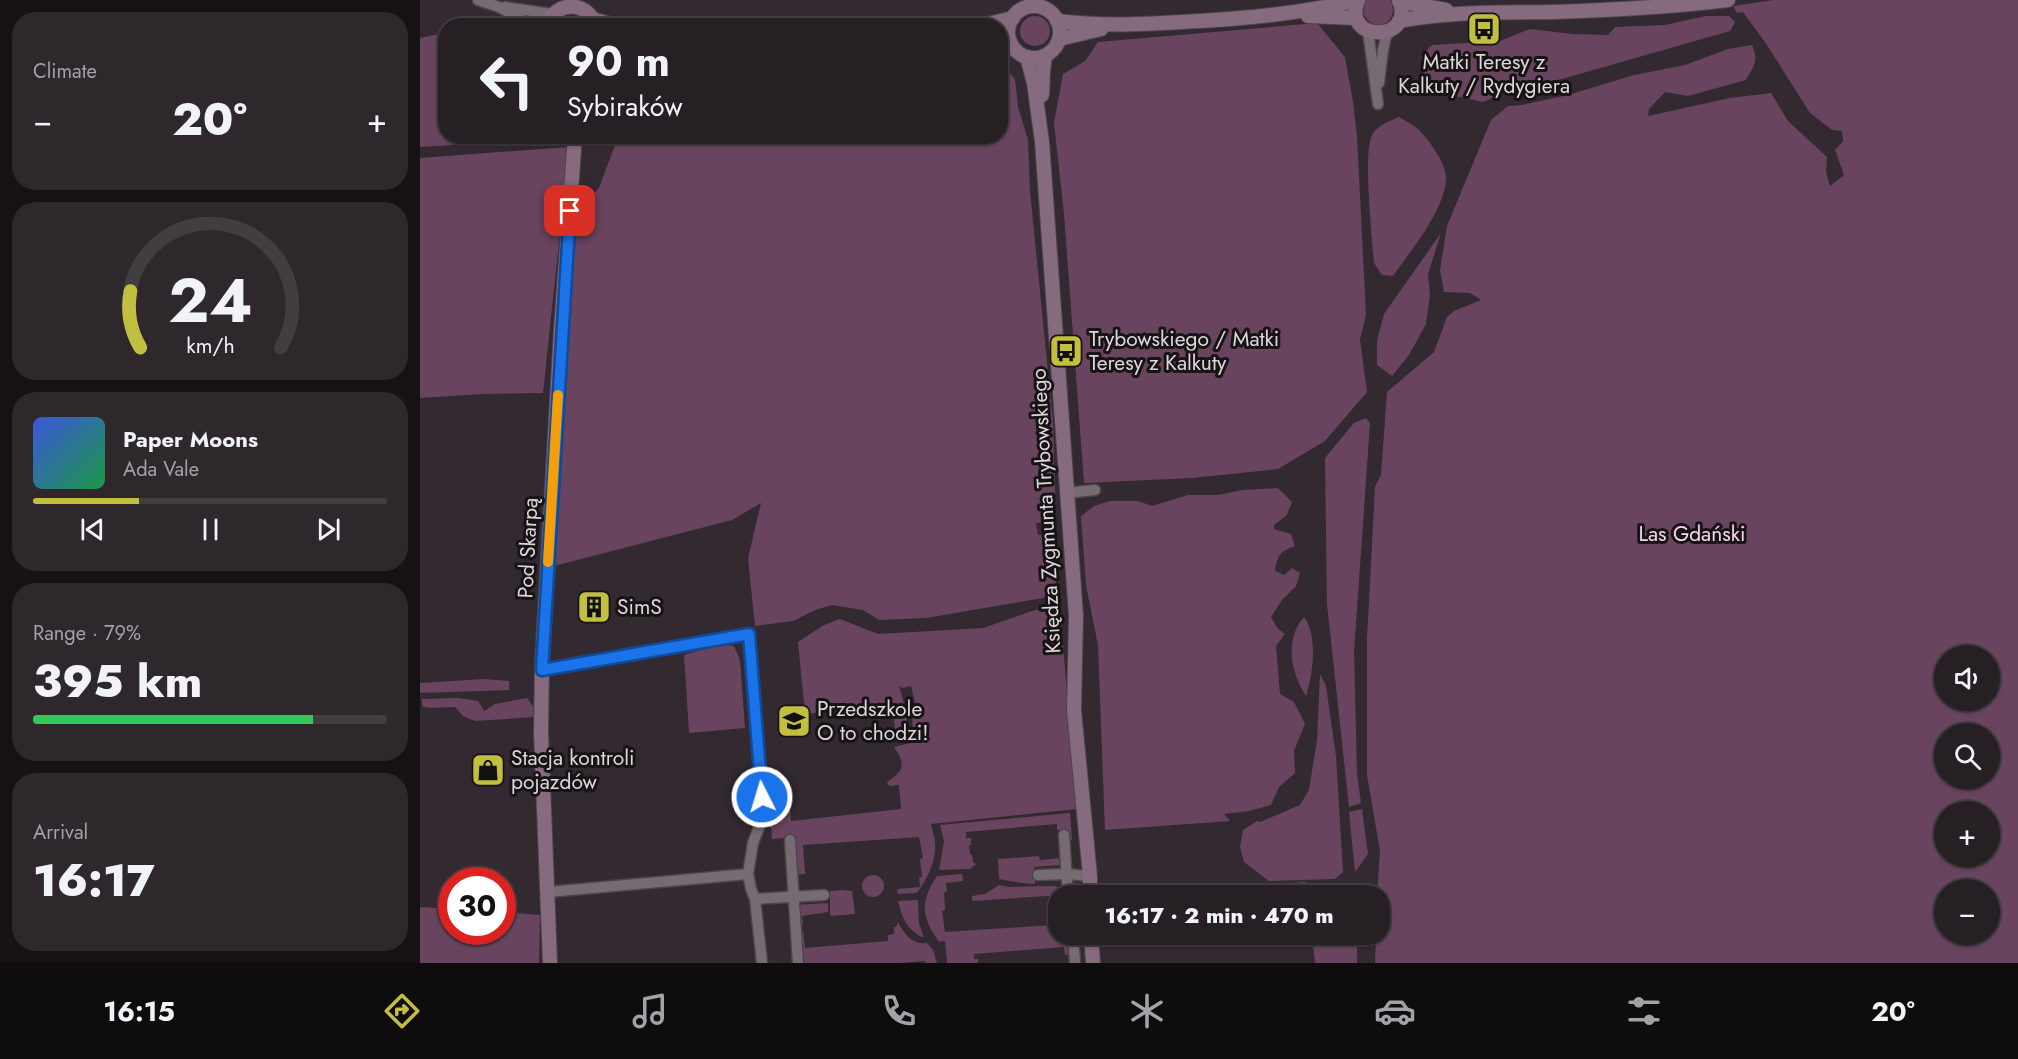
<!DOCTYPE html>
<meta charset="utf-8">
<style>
:root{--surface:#261f24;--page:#2e272c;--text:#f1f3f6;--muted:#a4a2a6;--line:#423d41;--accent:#c1be40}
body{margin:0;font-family:Jost,sans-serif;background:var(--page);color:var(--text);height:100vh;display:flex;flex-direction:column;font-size:22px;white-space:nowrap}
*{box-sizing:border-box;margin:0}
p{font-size:20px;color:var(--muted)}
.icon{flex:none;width:33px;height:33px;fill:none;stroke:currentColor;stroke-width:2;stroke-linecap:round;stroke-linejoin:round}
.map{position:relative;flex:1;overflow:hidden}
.panel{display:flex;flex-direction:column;gap:12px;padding:12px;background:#151114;width:420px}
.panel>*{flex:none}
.guide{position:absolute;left:18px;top:18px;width:570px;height:126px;border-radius:24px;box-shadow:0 2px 4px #0004,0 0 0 2px var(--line);background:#261f24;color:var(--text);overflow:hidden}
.fabs{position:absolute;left:1514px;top:645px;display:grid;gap:12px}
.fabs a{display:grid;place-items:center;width:66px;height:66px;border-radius:50%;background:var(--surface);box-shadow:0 2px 4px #0004,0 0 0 2px var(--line);font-size:30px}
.speed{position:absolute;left:18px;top:867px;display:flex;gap:12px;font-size:30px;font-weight:700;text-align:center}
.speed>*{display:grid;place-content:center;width:78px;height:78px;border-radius:50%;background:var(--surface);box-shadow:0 2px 4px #0004,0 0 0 2px var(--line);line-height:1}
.speed .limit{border:9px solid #d22;background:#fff;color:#111}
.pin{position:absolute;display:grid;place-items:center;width:51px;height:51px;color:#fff;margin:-26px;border-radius:12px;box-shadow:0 3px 9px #0006}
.me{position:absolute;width:66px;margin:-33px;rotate:355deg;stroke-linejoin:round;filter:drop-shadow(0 0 4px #0008)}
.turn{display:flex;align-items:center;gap:21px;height:126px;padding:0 30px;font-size:27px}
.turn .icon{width:78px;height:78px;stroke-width:2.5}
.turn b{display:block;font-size:42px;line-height:51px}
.big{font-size:45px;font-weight:800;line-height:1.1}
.panel .tile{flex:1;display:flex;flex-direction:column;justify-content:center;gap:9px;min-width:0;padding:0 21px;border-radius:24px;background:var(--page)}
.panel .dial{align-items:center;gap:0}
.dial svg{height:156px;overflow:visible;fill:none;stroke:var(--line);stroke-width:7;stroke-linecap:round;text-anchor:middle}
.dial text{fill:var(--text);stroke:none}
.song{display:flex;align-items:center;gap:18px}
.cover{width:72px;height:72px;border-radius:9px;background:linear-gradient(135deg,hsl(230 70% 55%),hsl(140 70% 35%))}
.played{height:6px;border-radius:3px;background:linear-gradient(90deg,var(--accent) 30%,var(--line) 30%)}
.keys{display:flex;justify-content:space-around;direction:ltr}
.heat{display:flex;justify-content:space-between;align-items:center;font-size:33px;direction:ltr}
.charge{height:9px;border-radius:4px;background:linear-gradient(90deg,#34c759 79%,var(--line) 0)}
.trip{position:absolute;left:628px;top:885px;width:342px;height:60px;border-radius:24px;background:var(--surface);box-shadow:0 2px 4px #0004,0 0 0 2px var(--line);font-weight:800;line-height:60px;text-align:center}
.menu{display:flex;height:96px;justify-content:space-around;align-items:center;background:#0f0c0e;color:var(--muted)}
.menu .icon{width:42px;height:42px}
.menu .current{color:var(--accent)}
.menu b{font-size:27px;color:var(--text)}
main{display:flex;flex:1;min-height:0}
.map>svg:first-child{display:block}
</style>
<main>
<section class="panel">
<div class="tile"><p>Climate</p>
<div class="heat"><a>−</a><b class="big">20°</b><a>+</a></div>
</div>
<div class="tile dial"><svg viewBox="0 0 100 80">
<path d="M14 69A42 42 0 1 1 86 69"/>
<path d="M14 69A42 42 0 0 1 9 40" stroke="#c1be40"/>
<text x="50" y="56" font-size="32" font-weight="700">24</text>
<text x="50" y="72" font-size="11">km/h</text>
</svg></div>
<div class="tile">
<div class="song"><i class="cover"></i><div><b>Paper Moons</b><p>Ada Vale</p></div></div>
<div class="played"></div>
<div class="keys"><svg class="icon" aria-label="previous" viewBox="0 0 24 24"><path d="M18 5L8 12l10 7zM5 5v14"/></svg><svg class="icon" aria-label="pause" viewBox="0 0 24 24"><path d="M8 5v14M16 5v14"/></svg><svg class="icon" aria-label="next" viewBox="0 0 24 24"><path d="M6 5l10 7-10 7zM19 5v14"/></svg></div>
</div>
<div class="tile"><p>Range · 79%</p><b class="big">395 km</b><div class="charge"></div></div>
<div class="tile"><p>Arrival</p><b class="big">16:17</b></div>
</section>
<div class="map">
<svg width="1598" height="963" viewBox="0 0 1598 963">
<rect width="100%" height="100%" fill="#332930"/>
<!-- green -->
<g fill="#69445f" fill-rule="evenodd">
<path d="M946,0H970C982,23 952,36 943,12Z"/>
<path d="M1353,0H1598V963H955L956,935L960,934V896L957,895L960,851L947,775V639L955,487L961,475L967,392L1014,352L1027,317L1034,311L1061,300L1050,293L1024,292L1020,270L1027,226L1071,120L1088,106L1102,105L1148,95L1214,75L1265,65L1308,49L1332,45C1339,61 1334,66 1326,80L1268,96L1245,92L1229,109L1228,116L1310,98L1351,93L1368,121L1407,157L1406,172L1410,186L1424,175L1415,150L1423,141L1422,131L1412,130L1390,113L1347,45L1323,12L1317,13L1313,6ZM1524,656H1569V700H1524ZM1524,734H1569V778H1524ZM1524,812H1569V856H1524ZM1524,890H1569V934H1524Z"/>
<path d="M1286,16H1309L1315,22L1310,31L1142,79L1098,87L1063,102L1017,92L1006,81L1001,56L1012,45L1080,41L1110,29L1152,34L1188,35L1195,27L1245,25Z"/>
<circle cx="615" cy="31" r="15"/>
<path d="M897,23L925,57L933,102L937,136L946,315L940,339L947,392L905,441L858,469L772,478L664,483L644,214L634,123L643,74L665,61L678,42Z"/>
<path d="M19,34L25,40L26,136H120L121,140L0,147V38Z"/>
<path d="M581,64L595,79L598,107L608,140L610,191L633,422L636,521L616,523L618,535L636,534L637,579L633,591L623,598L506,618L459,620L443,610L412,605L395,610L373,621L335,626L328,558L341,503L312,520L134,566L156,219L164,204L179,188L198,137L580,136Z"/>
<path d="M979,117C985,121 993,124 998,129C1008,138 1028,166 1026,180C1023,213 991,250 973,276L962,275L954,263C952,238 943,153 952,135C956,126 970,121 979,117Z"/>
<path d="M149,147L123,393L62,394L0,398V158Z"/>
<path d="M1021,233L1008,274L1010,295L1006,324L989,355L972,376L957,365V341L964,314Z"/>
<path d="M946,418L950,423L934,652L937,774L941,803L929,807L907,604L905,458L934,423Z"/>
<path d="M858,488L872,502L867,515L854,525V529L871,534L875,546C860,552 858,554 855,571L864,575L872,568L880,573L876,586L862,600L851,617L858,629L865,634L856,646L860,694L874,702L885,724L874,751L875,773L859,787L851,805L829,811L804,814L810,821L685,830L678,645L666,585L661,516L674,506L690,501H718L732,506L768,495H799L822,490Z"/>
<path d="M615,610L640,611L657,809L511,824C512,830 515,836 515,843C517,860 507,879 497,893L478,894L477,889L500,887L499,877H502L500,859L503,858L499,837L383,845L385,874L376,875L373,837L352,839L348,787L358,786L368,791L371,821L481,809L479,785L469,786L467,782C484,771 486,764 474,747L499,741V736H493L492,712L497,711L491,686L483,688L479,686C483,701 492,723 484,738L468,741L466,731L475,729L472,705L385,714L378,642L404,625L420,619L458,634L563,628Z"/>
<path d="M884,617C898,635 893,675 886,696C871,674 864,639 884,617Z"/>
<path d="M300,644L314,646L320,660L325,728L269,733L264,655Z"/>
<path d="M900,674L906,686L916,756L923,872L915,879L849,881L824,862L820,847L823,830L837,821L840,822L880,805L889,790L897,740Z"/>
<path d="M64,679L89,681V690L0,693V683Z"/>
<path d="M38,698L58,701L64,711L75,704L107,698L113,706L114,717L55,721L43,716L35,707L9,708L2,706V699Z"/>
<path d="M942,809L948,854L935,872L929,812Z"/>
<path d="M650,813L652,840L642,838L641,830H637V824L546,832V838H551V845H549L550,854L552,855L553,862L556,864L550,869L519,870L524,841L520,825Z"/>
<path d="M619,856L620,860L641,858V865L614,867L615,884C603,884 591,881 579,879L578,859Z"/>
<path d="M542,874L543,881L526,883L527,892H524L525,910L522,911L525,932L633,925V919H639V934L642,935L643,943H648L649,955H645L644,947L554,954V959H558V963H527L525,941L519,942C501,916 500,902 517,876Z"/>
<circle cx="453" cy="886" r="11"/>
<path d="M579,885L589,887L636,886L641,890L642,895L552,901V896L565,894Z"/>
<path d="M422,890L432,891L435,914L410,916V891Z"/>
<path d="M498,900L499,924L504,937H502C486,929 482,917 478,901Z"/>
<path d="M408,903V912L382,916L383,924H381L382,931H383L385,948L468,941V935L474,934V927H476L478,922C485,935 492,945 507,943L513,950L517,963H505V961L479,963H382L375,905Z"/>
<path d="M0,907L31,909L32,932H82L83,912L120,915L119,963H0Z"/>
<path d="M892,935H935L937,942V963H895Z"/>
</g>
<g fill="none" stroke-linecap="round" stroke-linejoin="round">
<defs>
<g id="street">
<path d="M58,0L79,7L113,26"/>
<path d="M85,7L132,14"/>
<path d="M948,31L958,104"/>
<path d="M959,83L963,50L967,32"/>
<path d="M647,493L675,490"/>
<path d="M122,670L329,634L343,817L333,843L328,874L331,889L335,899L342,963"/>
<path d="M644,835L648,896"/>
<path d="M370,840L378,963"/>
<path d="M618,875L647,874L670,876"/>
<path d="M128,892L328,874"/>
<path d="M835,896L883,888"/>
<path d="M335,899L404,895"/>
<path d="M651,934V937"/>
<path d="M654,948L655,963"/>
</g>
<g id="secondary">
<path d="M938,0C920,43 997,43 979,0"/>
<path d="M979,1L1026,10"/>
<circle cx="614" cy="32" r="26"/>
<path d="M888,16L936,18"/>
<path d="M175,20L198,26"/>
<path d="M637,21C687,27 730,24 779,21C833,18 885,13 938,0"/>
<path d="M979,21C1030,11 1083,13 1134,12C1193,10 1250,7 1308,0"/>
<path d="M126,26C136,0 167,0 176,26"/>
<path d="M560,26L593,18"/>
<path d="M639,39L681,29"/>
<path d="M607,57L614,83L622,142L656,616L654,710L670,876V896"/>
<path d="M622,95L623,72L625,56"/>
<path d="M671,934L673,963"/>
<path d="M130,963L121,732L122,665L141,329L155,136"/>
</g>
</defs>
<!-- street casing -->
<use href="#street" stroke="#4d454b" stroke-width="13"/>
<!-- secondary casing -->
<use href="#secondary" stroke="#4d454b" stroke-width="16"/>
<!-- street -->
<use href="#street" stroke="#776b73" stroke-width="10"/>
<!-- secondary -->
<use href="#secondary" stroke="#866a7e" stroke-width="14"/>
</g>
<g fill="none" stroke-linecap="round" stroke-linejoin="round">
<defs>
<path id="route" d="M150,211L122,670L329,634L342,797"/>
</defs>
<!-- route casing -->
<use href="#route" stroke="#114b97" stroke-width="15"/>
<!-- route -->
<use href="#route" stroke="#1a73e8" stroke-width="10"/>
<!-- slow -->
<path stroke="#f59e0b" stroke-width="10" d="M128,562L138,395"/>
</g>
<!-- icons -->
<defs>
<symbol id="bus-square" viewBox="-11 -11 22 22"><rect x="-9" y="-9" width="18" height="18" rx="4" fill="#c1be40" stroke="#181416"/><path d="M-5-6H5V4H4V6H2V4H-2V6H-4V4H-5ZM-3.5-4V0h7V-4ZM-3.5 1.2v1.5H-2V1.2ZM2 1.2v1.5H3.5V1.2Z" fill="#111"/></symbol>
<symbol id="building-square" viewBox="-11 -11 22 22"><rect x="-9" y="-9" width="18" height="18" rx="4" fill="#c1be40" stroke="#181416"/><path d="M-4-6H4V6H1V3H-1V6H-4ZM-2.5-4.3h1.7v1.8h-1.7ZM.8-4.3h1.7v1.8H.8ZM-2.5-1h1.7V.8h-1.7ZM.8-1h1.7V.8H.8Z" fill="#111"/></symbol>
<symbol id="school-square" viewBox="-11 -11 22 22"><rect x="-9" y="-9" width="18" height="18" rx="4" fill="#c1be40" stroke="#181416"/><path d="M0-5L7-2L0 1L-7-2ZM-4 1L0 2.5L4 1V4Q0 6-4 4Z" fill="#111"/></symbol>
<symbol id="shop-square" viewBox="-11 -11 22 22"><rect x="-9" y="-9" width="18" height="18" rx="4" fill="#c1be40" stroke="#181416"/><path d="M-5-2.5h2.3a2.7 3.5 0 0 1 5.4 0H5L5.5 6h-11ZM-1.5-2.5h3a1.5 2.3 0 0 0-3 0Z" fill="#111"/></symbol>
</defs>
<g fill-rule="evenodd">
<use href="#bus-square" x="1045" y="10" width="38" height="38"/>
<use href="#bus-square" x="627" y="332" width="38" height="38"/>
<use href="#building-square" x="155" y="588" width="38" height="38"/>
<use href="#school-square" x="355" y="702" width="38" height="38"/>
<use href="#shop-square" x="49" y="751" width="38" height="38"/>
</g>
<g text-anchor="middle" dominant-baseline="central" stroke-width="6" stroke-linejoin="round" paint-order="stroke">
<!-- poi labels -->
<g font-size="21" fill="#ddd7db" stroke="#181416" text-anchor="start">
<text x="1064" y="62" text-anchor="middle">Matki Teresy z<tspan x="1064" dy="24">Kalkuty / Rydygiera</tspan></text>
<text x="669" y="339">Trybowskiego / Matki<tspan x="669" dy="24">Teresy z Kalkuty</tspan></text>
<text x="197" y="607">SimS</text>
<text x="397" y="709">Przedszkole<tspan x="397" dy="24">O to chodzi!</tspan></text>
<text x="91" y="758">Stacja kontroli<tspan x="91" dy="24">pojazdów</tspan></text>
</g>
<!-- street labels -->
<g font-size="21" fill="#ddd7db" stroke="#181416">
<text transform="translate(626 511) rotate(-93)">Księdza Zygmunta Trybowskiego</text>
<text transform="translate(108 548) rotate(-87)">Pod Skarpą</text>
</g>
<!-- park labels -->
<g font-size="21" fill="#f6d7ec" stroke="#181416">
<text x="1272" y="534">Las Gdański</text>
</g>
</g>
</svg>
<div class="fabs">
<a><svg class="icon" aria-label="sound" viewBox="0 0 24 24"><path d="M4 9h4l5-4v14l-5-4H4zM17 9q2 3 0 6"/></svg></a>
<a><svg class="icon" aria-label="search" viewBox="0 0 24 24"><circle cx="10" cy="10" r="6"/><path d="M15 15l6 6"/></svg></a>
<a>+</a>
<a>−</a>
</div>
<div class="speed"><div class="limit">30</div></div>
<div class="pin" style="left:150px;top:211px;background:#d93025"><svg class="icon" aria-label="arrive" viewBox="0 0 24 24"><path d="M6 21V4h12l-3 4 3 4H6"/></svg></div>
<svg class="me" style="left:342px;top:797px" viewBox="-20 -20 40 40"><circle r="17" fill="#1a73e8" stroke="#fff" stroke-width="3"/><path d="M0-11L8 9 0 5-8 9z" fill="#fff"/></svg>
<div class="trip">16:17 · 2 min · 470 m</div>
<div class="guide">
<div class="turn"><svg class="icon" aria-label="left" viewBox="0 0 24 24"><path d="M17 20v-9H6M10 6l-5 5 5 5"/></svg><div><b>90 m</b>Sybiraków</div></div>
</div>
</div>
</main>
<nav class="menu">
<b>16:15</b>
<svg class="icon current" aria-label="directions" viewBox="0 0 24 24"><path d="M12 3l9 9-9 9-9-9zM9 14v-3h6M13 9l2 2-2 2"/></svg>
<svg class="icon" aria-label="music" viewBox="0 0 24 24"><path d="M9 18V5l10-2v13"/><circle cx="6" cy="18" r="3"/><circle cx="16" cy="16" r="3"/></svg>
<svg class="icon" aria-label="phone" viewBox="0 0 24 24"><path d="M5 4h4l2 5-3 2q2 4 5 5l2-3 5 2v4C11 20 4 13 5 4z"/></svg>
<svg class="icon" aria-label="climate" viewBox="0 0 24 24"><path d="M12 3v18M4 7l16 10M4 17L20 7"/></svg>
<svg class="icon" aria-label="car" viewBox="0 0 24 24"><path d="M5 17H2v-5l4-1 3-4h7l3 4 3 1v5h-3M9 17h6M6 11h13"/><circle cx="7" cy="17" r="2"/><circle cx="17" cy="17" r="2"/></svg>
<svg class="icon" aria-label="filters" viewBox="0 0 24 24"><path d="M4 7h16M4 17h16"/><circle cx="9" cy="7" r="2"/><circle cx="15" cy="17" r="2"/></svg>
<b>20°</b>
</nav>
